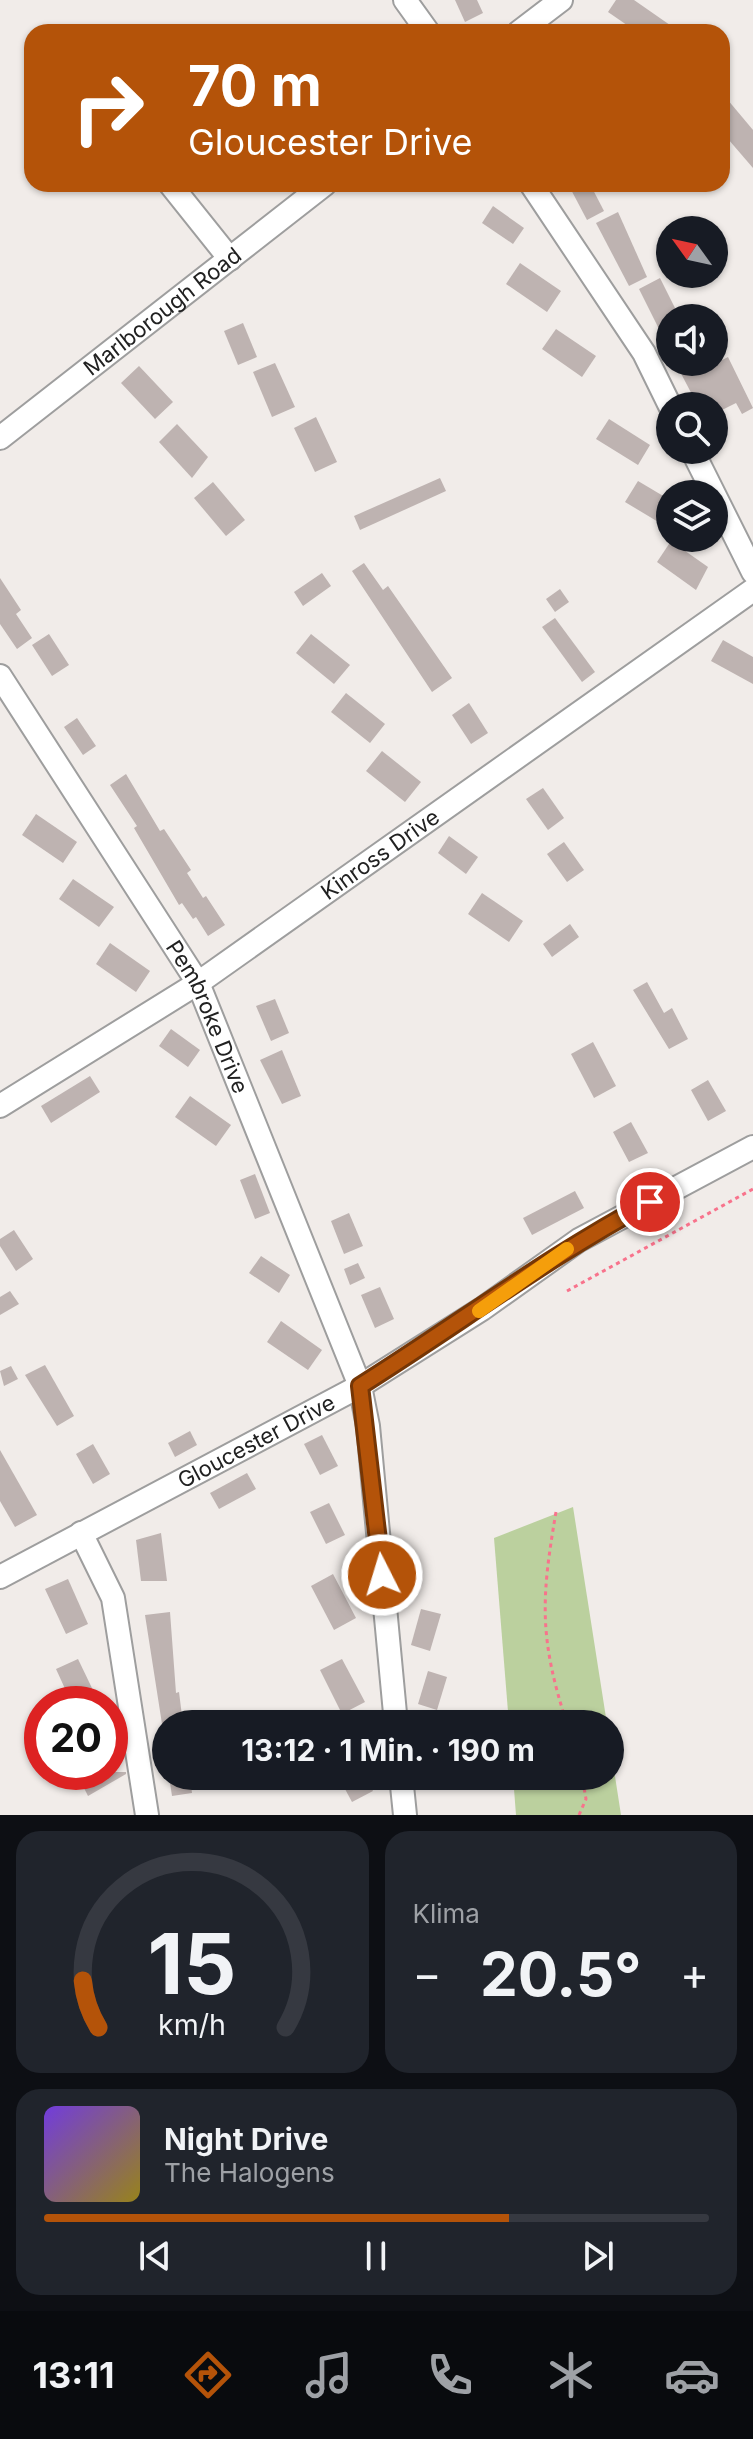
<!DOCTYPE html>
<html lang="de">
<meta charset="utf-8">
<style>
:root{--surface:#171b24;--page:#20242c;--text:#f1f3f6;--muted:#9ea1a6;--line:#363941;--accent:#b45309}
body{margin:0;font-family:Inter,sans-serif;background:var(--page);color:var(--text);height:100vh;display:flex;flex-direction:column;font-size:30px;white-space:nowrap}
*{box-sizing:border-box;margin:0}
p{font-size:26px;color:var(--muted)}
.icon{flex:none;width:44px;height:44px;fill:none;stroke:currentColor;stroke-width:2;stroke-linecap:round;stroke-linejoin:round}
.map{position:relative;height:1815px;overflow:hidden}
.details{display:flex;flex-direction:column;gap:16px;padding:16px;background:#0d0f14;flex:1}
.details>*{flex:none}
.hud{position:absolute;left:24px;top:24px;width:706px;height:168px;border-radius:24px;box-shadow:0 2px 6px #0004;background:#b45309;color:#fff;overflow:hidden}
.needle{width:52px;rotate:303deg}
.controls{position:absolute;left:656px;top:216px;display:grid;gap:16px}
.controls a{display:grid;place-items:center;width:72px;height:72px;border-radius:50%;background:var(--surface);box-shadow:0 2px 6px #0004;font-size:40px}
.speed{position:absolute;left:24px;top:1686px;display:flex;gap:16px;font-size:40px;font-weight:700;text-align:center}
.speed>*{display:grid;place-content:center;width:104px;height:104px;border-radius:50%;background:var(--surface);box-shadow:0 2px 6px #0004;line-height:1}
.speed .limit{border:12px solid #d22;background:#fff;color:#111}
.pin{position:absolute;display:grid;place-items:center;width:68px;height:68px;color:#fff;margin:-34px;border:4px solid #fff;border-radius:50%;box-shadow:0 2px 8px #0007}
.me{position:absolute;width:88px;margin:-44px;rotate:355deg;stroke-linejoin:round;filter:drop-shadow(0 0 6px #0008)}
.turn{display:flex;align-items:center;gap:28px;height:168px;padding:0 32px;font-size:36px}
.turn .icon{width:104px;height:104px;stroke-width:2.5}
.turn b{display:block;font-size:56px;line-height:68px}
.big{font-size:60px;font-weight:700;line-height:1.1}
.details .tile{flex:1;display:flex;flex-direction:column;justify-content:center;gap:12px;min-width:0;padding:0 28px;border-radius:24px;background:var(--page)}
.details .dial{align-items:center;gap:0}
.dial svg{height:208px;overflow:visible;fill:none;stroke:var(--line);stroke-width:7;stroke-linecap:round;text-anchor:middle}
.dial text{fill:var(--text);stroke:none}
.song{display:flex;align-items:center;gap:24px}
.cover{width:96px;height:96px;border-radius:12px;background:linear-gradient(135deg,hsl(260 70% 55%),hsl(50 70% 35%))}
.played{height:8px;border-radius:4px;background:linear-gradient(90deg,var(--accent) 70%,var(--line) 70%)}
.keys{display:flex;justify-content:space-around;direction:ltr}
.heat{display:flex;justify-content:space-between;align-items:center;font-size:44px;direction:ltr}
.details .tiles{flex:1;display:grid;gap:16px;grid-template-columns:1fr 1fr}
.tile:last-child{grid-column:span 2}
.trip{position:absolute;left:152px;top:1710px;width:472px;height:80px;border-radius:40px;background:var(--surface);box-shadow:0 2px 6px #0004;font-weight:700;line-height:80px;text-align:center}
.tabs{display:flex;height:128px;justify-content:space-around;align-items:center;background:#090b0e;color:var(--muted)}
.tabs .icon{width:56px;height:56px}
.tabs .current{color:var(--accent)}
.tabs b{font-size:36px;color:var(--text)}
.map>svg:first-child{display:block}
</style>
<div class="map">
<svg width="753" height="1815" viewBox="0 0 753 1815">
<rect width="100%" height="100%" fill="#f1ece9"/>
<!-- forest -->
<g fill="#bbd09e">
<path d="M573,1507L607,1724H509L494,1538Z"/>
<path d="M610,1744L621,1815H516L513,1776H610Z"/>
</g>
<!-- building -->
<g fill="#beb3b1">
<path d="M455,0H477L483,13L465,22Z"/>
<path d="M616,0H634L680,32H637L608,12Z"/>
<path d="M722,93L753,130V168L722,132Z"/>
<path d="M568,184H590L604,211L587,220Z"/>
<path d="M493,206L524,228L513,244L482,223Z"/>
<path d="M618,212L647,277L629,286L596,223Z"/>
<path d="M520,263L561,291L547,312L506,284Z"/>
<path d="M660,278L680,318H670V351L639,289Z"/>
<path d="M243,323L257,357L238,365L224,331Z"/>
<path d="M556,329L596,356L582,377L542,349Z"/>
<path d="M728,357L753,408L742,414L736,403L714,414V406H698L675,362H696L701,371Z"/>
<path d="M275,363L295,407L272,417L253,372Z"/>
<path d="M139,366L173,402L155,419L121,383Z"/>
<path d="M316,417L337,462L315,472L294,428Z"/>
<path d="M609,419L650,445L638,465L596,439Z"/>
<path d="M177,424L208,457L192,478L159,442Z"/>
<path d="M440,478L446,491L360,530L354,516Z"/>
<path d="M638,481L670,500V529L625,502Z"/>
<path d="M213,482L245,520L226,536L194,498Z"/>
<path d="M671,541L708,567L696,590L657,562Z"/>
<path d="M364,563L383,590L388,586L452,678L432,692L352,571Z"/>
<path d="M322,573L331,586L303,606L294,592Z"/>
<path d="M0,578L21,610L16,614L32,638L17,649L0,624Z"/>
<path d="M560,589L569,602L555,612L546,599Z"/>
<path d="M555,618L595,672L582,682L542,627Z"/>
<path d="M49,634L69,665L52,676L32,645Z"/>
<path d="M311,634L350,665L334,684L296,653Z"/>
<path d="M723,640L753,657V684L711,661Z"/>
<path d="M346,693L385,724L370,743L331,712Z"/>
<path d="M469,703L488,733L471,744L452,715Z"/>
<path d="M77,718L96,746L83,755L64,727Z"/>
<path d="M382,751L421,782L405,802L366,771Z"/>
<path d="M126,774L160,831L164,829L191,870L187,873L203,898L206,896L225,925L208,936L196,917L193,919L182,903L179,905L134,828L137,826L110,785Z"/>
<path d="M543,788L564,818L548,830L526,799Z"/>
<path d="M36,814L77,842L63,863L22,835Z"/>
<path d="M449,836L478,857L466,874L438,853Z"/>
<path d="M564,842L584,870L567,882L547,854Z"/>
<path d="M73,879L114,907L99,927L59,899Z"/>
<path d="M482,893L523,921L509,942L468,914Z"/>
<path d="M570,924L579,937L552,957L543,944Z"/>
<path d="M110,943L150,971L136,992L96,964Z"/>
<path d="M647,982L664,1013L672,1008L688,1039L669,1049L633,990Z"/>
<path d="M275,999L289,1033L271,1041L256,1006Z"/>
<path d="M171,1029L200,1050L188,1067L159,1046Z"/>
<path d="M593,1042L616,1086L594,1098L571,1054Z"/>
<path d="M282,1050L301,1096L282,1104L260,1060Z"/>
<path d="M90,1076L100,1092L51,1123L41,1106Z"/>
<path d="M708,1080L726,1111L708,1121L691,1090Z"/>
<path d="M190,1096L231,1125L216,1146L175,1117Z"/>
<path d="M631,1122L648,1153L629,1162L613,1132Z"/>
<path d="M255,1174L270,1213L255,1219L240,1180Z"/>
<path d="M575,1191L584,1208L532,1235L523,1218Z"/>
<path d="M349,1213L363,1246L344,1254L331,1221Z"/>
<path d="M14,1230L33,1259L16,1271L0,1246V1239Z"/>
<path d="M261,1256L290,1275L279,1293L249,1273Z"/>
<path d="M358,1263L365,1278L350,1285L344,1269Z"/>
<path d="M380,1287L394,1319L375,1328L361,1295Z"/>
<path d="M10,1291L19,1304L0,1315V1297Z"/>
<path d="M281,1321L322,1350L308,1370L267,1342Z"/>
<path d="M45,1365L74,1416L57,1426L25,1375Z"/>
<path d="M11,1366L18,1379L4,1386L0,1371Z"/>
<path d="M190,1431L197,1445L175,1457L168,1443Z"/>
<path d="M322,1435L338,1466L320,1475L304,1444Z"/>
<path d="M93,1444L110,1474L93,1484L76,1454Z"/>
<path d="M0,1450L37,1515L15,1527L0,1501Z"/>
<path d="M247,1473L256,1489L219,1509L210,1493Z"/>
<path d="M329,1503L345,1535L326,1544L310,1512Z"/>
<path d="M161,1533L167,1581H141L136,1540Z"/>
<path d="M333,1574L356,1618L334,1630L311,1586Z"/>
<path d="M68,1579L88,1624L66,1634L45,1589Z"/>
<path d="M421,1609L441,1614L430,1651L411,1645Z"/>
<path d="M170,1612L176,1693L179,1692L183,1724H162L145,1615Z"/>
<path d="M78,1659L91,1686L99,1704H72L56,1669Z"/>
<path d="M342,1659L365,1702L342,1714L320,1670Z"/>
<path d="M428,1671L447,1677L437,1710L418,1704Z"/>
<path d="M76,1772H126V1774L88,1796Z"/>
<path d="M169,1776H190L192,1793L172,1796Z"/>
<path d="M338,1776H366L373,1791L352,1802Z"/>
</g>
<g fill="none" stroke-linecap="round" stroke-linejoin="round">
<defs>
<g id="minor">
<path d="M405,0L428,32"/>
<path d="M519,32L561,0"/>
<path d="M170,184L230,259"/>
<path d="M531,184L644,353L670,406"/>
<path id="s1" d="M0,438L325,184"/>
<path d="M692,450L753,572"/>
<path id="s2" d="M0,676L198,983L360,1386L368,1426L396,1724"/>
<path id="s3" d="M0,1106L198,983L753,590"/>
<path d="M81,1533L113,1598L147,1815"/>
<path id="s4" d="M0,1577L360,1386L482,1309L579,1240L753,1147"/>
<path d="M401,1776L405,1815"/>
</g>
</defs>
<!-- minor casing -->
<use href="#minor" stroke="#9e9e9e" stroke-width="26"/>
<!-- path -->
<g stroke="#f8738c" stroke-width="3" stroke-dasharray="4 4" stroke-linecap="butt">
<path d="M567,1291L753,1189"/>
<path d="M556,1512C541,1599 539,1638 567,1724"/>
<path d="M579,1815L586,1799L582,1776"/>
</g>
<!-- minor -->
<use href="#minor" stroke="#fff" stroke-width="22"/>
</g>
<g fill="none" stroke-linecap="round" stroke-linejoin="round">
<defs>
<path id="route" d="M382,1575L360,1386C457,1325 549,1256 650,1202"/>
</defs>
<!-- route casing -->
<use href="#route" stroke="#753606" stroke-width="20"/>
<!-- route -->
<use href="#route" stroke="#b45309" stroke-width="14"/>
<!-- slow -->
<path stroke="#f59e0b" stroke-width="14" d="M479,1311L567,1249"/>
</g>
<g text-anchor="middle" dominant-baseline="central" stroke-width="7" stroke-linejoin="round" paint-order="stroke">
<!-- street labels -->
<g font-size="22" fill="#212121" stroke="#fff">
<text stroke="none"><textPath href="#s1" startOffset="206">Marlborough Road</textPath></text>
<text stroke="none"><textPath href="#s3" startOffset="456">Kinross Drive</textPath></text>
<text stroke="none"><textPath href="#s2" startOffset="400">Pembroke Drive</textPath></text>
<text stroke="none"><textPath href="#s4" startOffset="290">Gloucester Drive</textPath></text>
</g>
</g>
</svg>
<div class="controls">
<a><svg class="needle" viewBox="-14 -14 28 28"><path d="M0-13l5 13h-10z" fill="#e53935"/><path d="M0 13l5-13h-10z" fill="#9ea1a6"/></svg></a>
<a><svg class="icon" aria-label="sound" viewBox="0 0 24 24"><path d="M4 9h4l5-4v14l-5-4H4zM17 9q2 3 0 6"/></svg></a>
<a><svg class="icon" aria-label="search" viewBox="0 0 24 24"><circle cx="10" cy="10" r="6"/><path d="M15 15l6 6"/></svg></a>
<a><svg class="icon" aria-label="layers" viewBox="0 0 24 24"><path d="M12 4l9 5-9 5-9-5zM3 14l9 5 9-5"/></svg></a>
</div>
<div class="speed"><div class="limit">20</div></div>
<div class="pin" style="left:650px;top:1202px;background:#d93025"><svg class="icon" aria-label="arrive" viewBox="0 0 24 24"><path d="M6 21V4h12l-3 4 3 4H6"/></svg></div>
<svg class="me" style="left:382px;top:1575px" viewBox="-20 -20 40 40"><circle r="17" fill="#b45309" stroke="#fff" stroke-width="3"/><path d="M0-11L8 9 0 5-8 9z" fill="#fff"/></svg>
<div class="trip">13:12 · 1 Min. · 190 m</div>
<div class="hud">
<div class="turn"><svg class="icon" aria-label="right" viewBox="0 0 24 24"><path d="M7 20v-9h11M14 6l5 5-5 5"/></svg><div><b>70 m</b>Gloucester Drive</div></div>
</div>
</div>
<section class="details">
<div class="tiles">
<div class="tile dial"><svg viewBox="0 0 100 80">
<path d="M14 69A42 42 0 1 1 86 69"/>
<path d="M14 69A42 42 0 0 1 8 51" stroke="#b45309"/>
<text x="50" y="56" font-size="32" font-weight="700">15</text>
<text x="50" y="72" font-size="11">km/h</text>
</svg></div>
<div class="tile"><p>Klima</p>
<div class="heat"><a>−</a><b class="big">20.5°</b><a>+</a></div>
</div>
<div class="tile">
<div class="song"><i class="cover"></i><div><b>Night Drive</b><p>The Halogens</p></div></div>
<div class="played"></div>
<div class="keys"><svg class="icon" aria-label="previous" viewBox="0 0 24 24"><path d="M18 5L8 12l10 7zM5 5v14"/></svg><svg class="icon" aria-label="pause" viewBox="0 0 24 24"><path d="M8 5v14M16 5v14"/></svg><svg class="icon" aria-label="next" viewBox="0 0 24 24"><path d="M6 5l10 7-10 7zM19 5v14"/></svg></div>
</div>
</div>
</section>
<nav class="tabs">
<b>13:11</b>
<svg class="icon current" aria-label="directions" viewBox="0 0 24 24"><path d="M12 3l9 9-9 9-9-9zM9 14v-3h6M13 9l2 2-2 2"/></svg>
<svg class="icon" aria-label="music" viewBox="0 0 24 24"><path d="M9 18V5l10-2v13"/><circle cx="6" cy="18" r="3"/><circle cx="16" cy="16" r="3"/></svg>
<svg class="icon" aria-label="phone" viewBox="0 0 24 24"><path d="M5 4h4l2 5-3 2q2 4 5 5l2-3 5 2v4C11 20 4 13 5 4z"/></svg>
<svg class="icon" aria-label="climate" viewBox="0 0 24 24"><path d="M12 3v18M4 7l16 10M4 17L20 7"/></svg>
<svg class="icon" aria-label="car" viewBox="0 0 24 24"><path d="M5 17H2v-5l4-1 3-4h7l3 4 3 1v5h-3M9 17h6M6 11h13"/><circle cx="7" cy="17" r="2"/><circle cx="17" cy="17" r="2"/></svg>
</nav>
